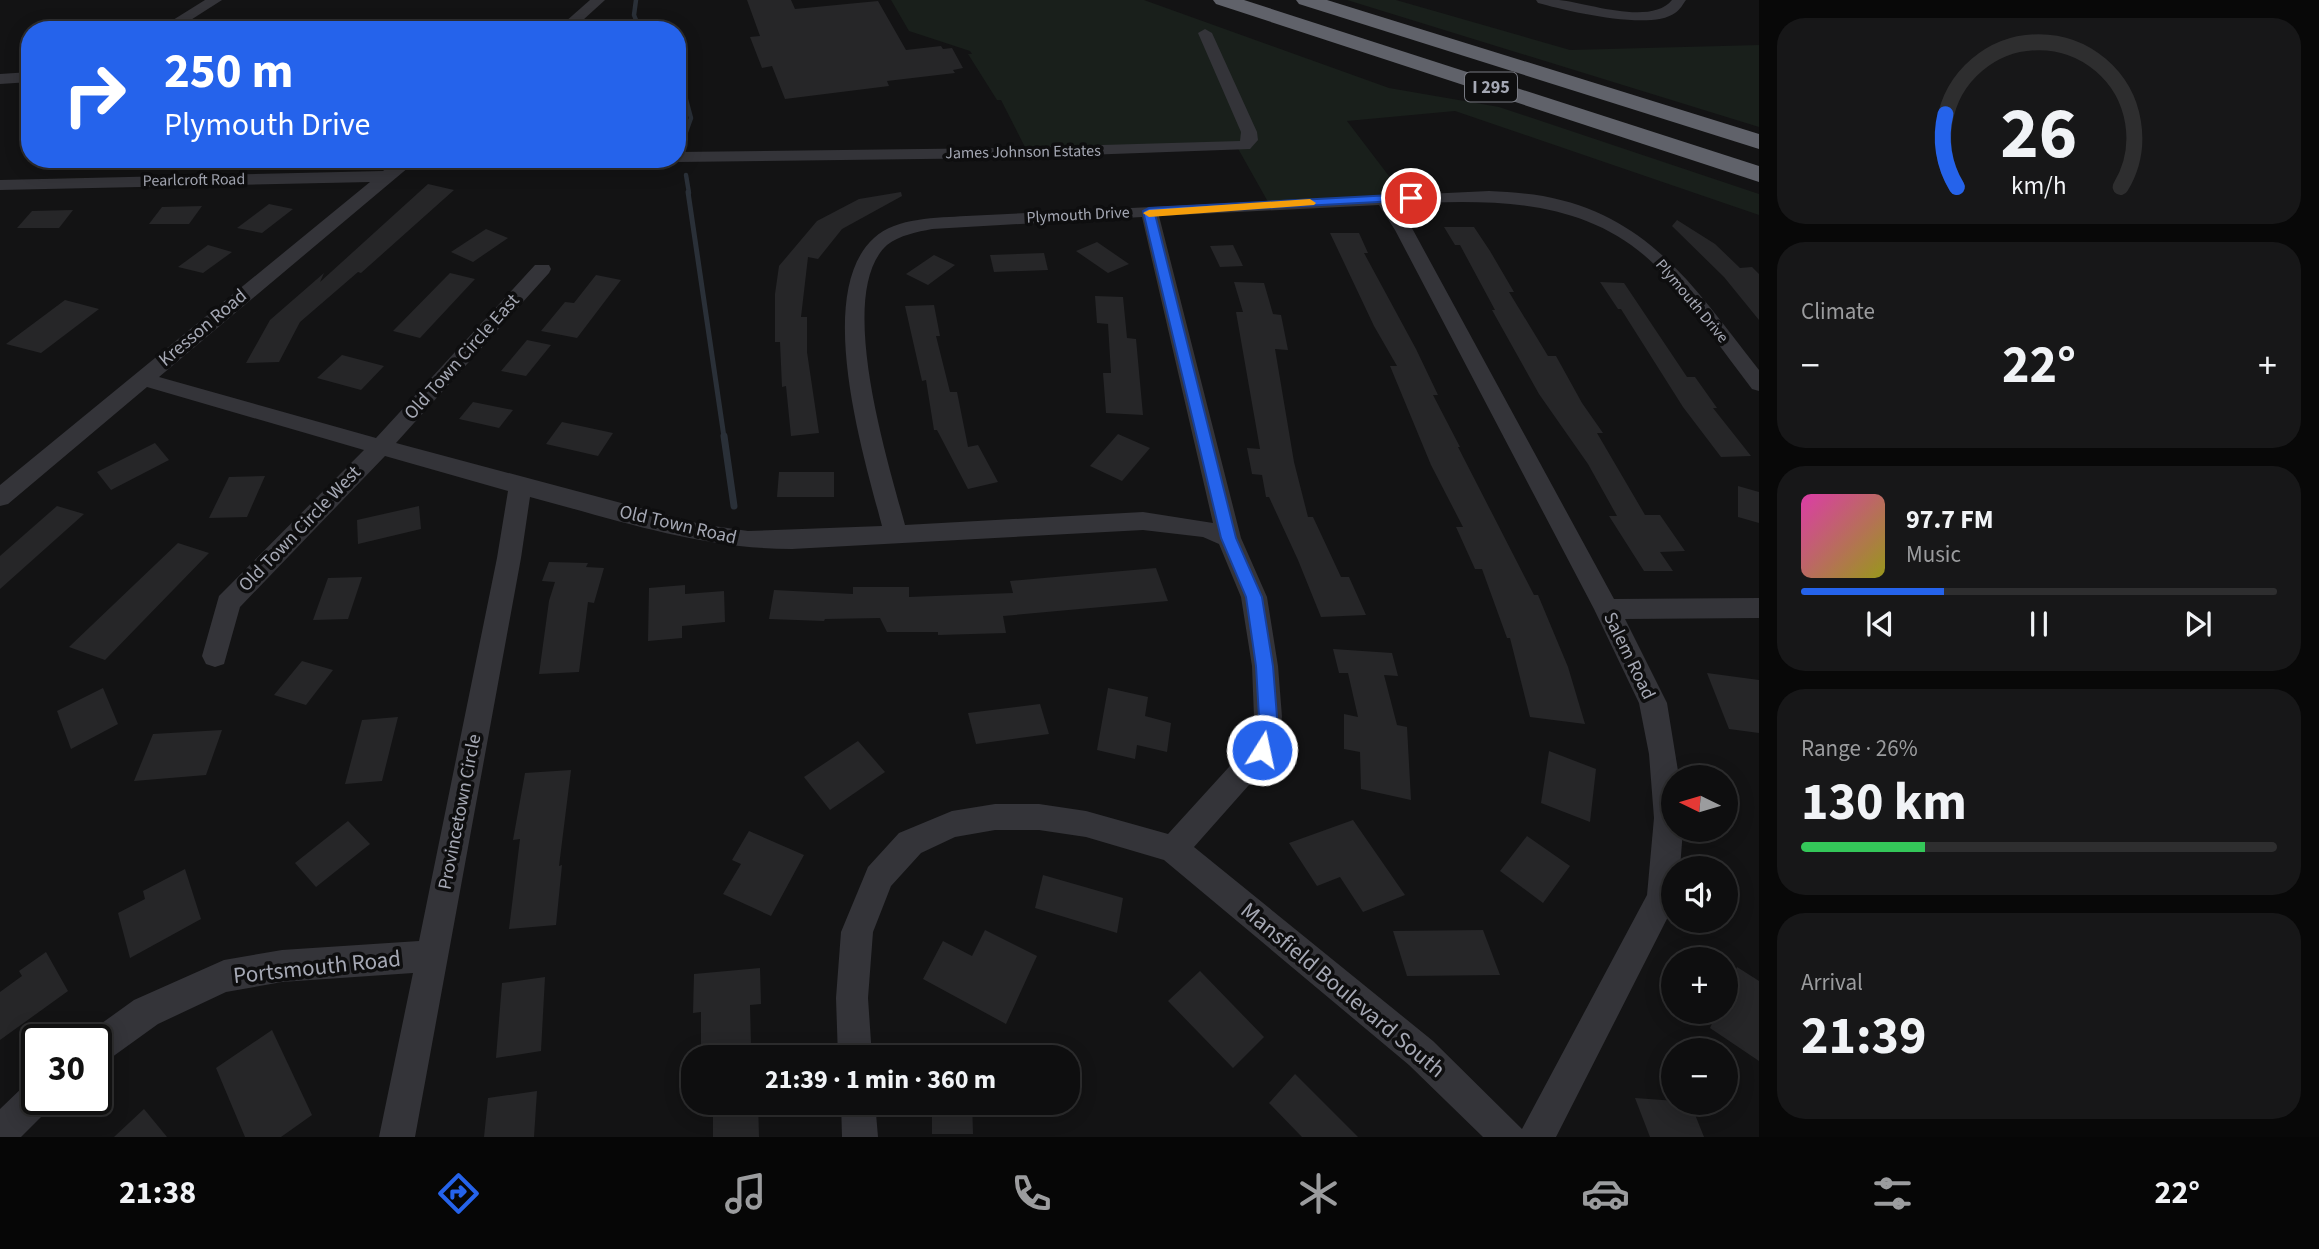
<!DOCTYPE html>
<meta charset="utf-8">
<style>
:root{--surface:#0e0e0f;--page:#171718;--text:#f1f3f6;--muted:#9b9c9e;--line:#2e2e2f;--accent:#2563eb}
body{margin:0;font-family:"Source Sans 3",sans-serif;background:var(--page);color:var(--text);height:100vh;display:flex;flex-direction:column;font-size:26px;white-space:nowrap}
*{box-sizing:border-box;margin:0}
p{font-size:23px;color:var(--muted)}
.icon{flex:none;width:38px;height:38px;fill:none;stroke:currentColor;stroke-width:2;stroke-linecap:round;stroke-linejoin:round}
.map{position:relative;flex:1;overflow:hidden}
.sheet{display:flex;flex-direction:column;gap:18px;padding:18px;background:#080808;width:560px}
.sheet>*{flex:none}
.banner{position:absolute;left:21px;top:21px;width:665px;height:147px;border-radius:28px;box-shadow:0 4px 18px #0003,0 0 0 2px var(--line);background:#2563eb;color:#fff;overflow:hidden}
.needle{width:46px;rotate:275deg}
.fabs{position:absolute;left:1661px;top:765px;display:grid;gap:14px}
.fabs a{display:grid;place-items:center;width:77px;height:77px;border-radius:50%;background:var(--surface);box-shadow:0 4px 18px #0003,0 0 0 2px var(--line);font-size:35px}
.speed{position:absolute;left:21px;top:1024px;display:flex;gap:14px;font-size:35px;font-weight:700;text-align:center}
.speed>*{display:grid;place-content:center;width:91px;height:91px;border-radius:50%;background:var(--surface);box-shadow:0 4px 18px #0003,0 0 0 2px var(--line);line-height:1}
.speed .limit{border:4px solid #111;border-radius:10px;background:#fff;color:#111}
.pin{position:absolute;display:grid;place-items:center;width:60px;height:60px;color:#fff;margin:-30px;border:4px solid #fff;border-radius:50%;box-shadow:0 2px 7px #0007}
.me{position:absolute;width:77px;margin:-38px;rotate:10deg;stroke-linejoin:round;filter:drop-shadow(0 0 5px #0008)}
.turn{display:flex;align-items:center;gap:24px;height:147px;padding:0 28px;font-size:32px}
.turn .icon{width:91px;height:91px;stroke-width:2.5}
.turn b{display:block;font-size:49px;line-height:60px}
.big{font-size:52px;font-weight:700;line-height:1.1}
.sheet .card{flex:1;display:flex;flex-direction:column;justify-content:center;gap:10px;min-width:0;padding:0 24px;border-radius:28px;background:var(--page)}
.sheet .dial{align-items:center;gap:0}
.dial svg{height:182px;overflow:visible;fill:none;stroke:var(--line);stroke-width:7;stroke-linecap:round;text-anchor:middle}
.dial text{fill:var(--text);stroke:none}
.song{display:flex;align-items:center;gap:21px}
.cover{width:84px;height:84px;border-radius:10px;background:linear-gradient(135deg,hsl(320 70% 55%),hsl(60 70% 35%))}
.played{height:7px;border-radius:4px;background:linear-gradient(90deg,var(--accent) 30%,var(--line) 30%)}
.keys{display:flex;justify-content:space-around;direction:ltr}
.heat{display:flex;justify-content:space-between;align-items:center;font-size:38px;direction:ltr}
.charge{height:10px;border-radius:5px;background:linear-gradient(90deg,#34c759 26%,var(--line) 0)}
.trip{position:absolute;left:681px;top:1045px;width:399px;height:70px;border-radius:28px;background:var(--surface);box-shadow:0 4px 18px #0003,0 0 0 2px var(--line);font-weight:700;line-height:70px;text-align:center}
.tab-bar{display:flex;height:112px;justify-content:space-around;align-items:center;background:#060606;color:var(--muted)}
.tab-bar .icon{width:49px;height:49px}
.tab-bar .active{color:var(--accent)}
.tab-bar b{font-size:32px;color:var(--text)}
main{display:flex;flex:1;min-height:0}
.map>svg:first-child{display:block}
</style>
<main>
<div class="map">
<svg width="1759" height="1137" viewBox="0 0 1759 1137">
<rect width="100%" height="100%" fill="#131314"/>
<!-- green -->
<g fill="#191f1b">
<path d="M891,0H1144L1389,88L1499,107L1759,194V215L1455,111L1347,121L1408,201L1272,209L1236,145L1025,147L1001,100H997L968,54H972L970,51L909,31Z"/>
<path d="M1347,0H1396L1570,50L1759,45V127Z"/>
</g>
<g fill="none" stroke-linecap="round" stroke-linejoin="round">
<!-- stream-far2 -->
<g stroke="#2a3038" stroke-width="4.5">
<path d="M636,0L634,15L640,30"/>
<path d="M677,66L691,118L682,143"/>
<path d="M686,175L689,193"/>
</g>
<!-- stream-far1 -->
<path stroke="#2a3038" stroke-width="5" d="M688,192L724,437"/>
<!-- stream -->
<path stroke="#2a3038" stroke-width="7" d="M724,436L734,506"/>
</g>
<!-- building -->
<g fill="#262628">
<path d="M747,0H791L795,9L878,1L906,50L941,46L943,49L952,48L963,68L953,70L955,73L887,81L889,86L785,99L772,66L762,68L750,37L760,36Z"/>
<path d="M428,184L454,190L361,273L358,272L300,322L279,362L246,363L270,320L324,273L320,282Z"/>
<path d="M901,192L902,196L842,229L818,259L808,257L801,317H807V352L819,433L791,436L786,386L782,387L780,342H775V294L779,266L817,221L859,199Z"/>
<path d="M269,204L293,209L262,233L237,228Z"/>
<path d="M202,206L189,224H149L162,207Z"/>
<path d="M73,210L59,228H17L32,211Z"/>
<path d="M1677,220L1715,244L1740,268L1752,267L1759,274V320L1724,277L1672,226Z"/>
<path d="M1444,227H1474L1490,251L1514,292H1509L1548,356H1556L1582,403L1603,433H1597L1645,515H1660L1685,551L1660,552L1673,571H1644L1609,516H1617L1588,464L1539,394L1492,310H1495L1460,245H1455Z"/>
<path d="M486,229L508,238L473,262L451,252Z"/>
<path d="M1330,233H1359L1368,253H1364L1416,349L1438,395H1433L1460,447H1458L1534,595H1538L1568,667L1585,724L1530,717L1510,638H1507L1482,569H1475L1456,527H1463L1431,465L1390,366H1397L1374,326Z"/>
<path d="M1097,242L1129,264L1108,273L1076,251Z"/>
<path d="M208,245L232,252L203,273L178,267Z"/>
<path d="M1233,245L1243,266L1220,267L1210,246Z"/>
<path d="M1044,253L1048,270L994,272L990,255Z"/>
<path d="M934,255L955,265L928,285L906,274Z"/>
<path d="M450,273L475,279L420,338L393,331Z"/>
<path d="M596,275L621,280L577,338L541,331L565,302L574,303Z"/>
<path d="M1234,282L1264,283L1273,314L1281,315L1288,350L1275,349L1294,462L1308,517H1313L1341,577H1349L1366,615L1321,617L1298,560L1269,497H1266L1262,475L1252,474L1247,448L1260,449L1236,312H1243Z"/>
<path d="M1600,282L1624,283L1687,377H1695L1717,408H1713L1751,456L1721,457L1683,407L1621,309H1618Z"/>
<path d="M1095,296L1123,297L1127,338L1136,339L1143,415L1106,413L1103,373H1111L1108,324L1097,323Z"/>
<path d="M65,300L99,309L41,353L6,344Z"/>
<path d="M934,305L940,336H936L950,392H957L968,447L978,445L998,482L968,489L937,430H934L926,380L922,381L905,306Z"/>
<path d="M527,340L551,345L526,376L501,371Z"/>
<path d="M342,355L384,366L361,390L317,378Z"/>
<path d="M473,402L513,410L499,428L459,419Z"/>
<path d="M562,422L613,433L598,456L546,444Z"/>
<path d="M1118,434L1150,448L1122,481L1090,466Z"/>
<path d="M155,443L169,460L111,490L97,472Z"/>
<path d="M779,472H834V497H777Z"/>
<path d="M265,476L247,517L209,518L229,477Z"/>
<path d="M1738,486L1759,492V523L1738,517Z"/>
<path d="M57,506L84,514L0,589V556Z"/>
<path d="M419,506L421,529L358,544L357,520Z"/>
<path d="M178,543L209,553L105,660L69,647Z"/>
<path d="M549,562L588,563L586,567L604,568L594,603L588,602L579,672L539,674L549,601L555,582L542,581Z"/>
<path d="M1156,568L1168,601L1003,616L1006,633L938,635V632H887L880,618L825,619L824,621L769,619L774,590L853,594V587H909V597L1013,593L1010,581Z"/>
<path d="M362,577L348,619L313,620L328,578Z"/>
<path d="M685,585V594L724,591L725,622L682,626V638L648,641L649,588Z"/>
<path d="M1333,649L1392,653L1398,676L1384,675L1397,725L1407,727L1411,800L1361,789L1360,752L1344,749V714L1358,717L1348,673H1339Z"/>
<path d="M302,661L333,670L306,705L274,695Z"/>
<path d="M1707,673L1759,680V733L1729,729Z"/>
<path d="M103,688L118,724L71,749L57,711Z"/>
<path d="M1108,688L1148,697L1145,716L1171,723L1167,752L1137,745L1135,759L1097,750Z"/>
<path d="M1040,704L1049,734L976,744L968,713Z"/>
<path d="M398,717L382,781L345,784L362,720Z"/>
<path d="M222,730L206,775L134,781L153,734Z"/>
<path d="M858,741L885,772L830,810L804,777Z"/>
<path d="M1549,751L1596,769L1590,822L1541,803Z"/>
<path d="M571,770L559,866L562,865L556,925L509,929L520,839L513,840L525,773Z"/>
<path d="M1353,820L1405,895L1363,912L1340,877L1317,886L1289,843Z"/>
<path d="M348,821L370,844L316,887L295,863Z"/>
<path d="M749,831L804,855L771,916L723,894L741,864L732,860Z"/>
<path d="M1527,836L1570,866L1543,903L1500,871Z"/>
<path d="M185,869L201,919L130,958L118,913L145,899L143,891Z"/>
<path d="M1043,875L1123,898L1117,933L1035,908Z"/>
<path d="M985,930L1037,956L1006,1024L923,979L943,941L972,956Z"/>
<path d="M1483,930L1500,975L1407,976L1393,931Z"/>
<path d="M46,952L68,991L0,1040V992L22,976L19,971Z"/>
<path d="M1737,967L1759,981V1061L1710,1028L1717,1012H1726V993Z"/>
<path d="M760,968L761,1004L750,1005L751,1046L701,1051V1012L693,1013L694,974Z"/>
<path d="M1200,971L1264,1037L1233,1068L1168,1001Z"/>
<path d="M545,977L541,1051L496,1058L502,983Z"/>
<path d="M272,1030L312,1115L281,1137H245L216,1068Z"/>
<path d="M1295,1074L1358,1137H1302L1269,1103Z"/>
<path d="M537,1091L534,1137H484L488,1098Z"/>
<path d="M1635,1098L1690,1102L1704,1137H1650Z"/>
<path d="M713,1102H758L759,1137H713Z"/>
<path d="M932,1102H972L973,1134H932Z"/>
<path d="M144,1109L167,1137H114Z"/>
</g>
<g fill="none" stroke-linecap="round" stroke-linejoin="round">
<!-- minor -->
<g fill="#343439" fill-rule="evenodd">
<path d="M205,0H222L175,30H157Z"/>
<path d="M590,0H605L572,30H556Z"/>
<path d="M1536,0C1544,0 1551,0 1559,0C1588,3 1651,26 1672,0H1686C1683,4 1680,10 1675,13C1651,31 1567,11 1538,3Z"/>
<path d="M1205,29L1212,33L1257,132L1258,140L1250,149L1002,158L677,162L670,159H677V152L1002,148L1240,141L1241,132L1198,33Z"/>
<path d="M30,72V82L0,84V74Z"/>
<path d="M397,159H563L555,164L409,167L159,377L376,438L535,265H549L551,269L549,273L396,443L700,524L748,531L882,526C864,457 813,293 874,238C897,217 937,218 966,216L1489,191C1507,192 1525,193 1543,196C1651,216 1696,290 1759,370V391L1752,389C1724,352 1697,314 1668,279C1597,196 1495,199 1396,204L1413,230L1614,599L1759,598V618L1625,619L1667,703L1679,777H1673V830H1683L1680,868H1673V907L1556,1137H1483L1409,1065L1164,860L1086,837L1039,830H995L955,837L921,853L891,886L873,932L868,998L872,1057H838L836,998L841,932L868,867L899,833L952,811L995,804H1039L1086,811L1168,834L1249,745L1254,717L1252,666L1241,597L1219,544L1203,537L1143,530L792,549C702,549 617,520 530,497L521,558L415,1137H379L413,973L282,982L226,992L158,1024L108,1060L96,1065V1040H83L84,1036L134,1000L224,960L282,950L419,941L497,558L508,491L385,456L240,607L224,664L215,667L206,664L202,656L219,596L364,450L147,387L8,504L0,506V485L370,182L0,190V180L383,171ZM1379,205L1395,230L1594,609L1639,703L1649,754L1654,818L1647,895L1522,1129L1433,1041L1194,847L1272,759L1282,717L1278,666L1267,597L1241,538L1159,216ZM1142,217L1213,523L1143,512L905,525C889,465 834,293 887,245C900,235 917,232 932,229Z"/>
<path d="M37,1080V1099H53L49,1109L21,1137H0V1109L25,1085Z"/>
<path d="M841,1102H875L878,1137H842Z"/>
</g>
<!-- highway -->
<g fill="#60626a" fill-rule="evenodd">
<path d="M1213,0H1244L1759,166V182L1216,4Z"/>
<path d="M1296,0H1327L1759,134V149L1299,4Z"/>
</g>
</g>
<!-- route -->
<path fill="#2563eb" stroke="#184099" stroke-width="2" d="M1411,194L1415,195V200L1155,214L1236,538L1262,597L1273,666L1277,717L1269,755L1262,758L1256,755L1253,750L1259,717L1256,666L1246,597L1221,538L1143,211L1149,208Z"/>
<!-- slow -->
<path fill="#f59e0b" d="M1310,199L1316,203L1314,205L1149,217L1143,213L1149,210Z"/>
<g text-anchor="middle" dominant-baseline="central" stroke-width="7" stroke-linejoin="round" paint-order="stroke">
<!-- far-street labels -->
<g font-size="16" fill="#a5a8b4" stroke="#0e0e0f">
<text transform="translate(1023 152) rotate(-1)">James Johnson Estates</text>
<text transform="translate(194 180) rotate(-1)">Pearlcroft Road</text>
<text transform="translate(1078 215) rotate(-3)">Plymouth Drive</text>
<text transform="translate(1692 301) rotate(50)">Plymouth Drive</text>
</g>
<!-- shield labels -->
<rect fill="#0e0e0f" stroke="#787a82" stroke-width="2" x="1465" y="72.5" width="52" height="29" rx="5"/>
<g font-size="18" font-weight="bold" fill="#a5a8b4">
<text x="1491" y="87">I 295</text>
</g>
<!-- street labels -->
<g font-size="19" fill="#a5a8b4" stroke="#0e0e0f">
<text transform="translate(203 328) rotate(-40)">Kresson Road</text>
<text transform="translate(462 357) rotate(-48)">Old Town Circle East</text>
<text transform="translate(678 525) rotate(13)">Old Town Road</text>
<text transform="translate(300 529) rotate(-46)">Old Town Circle West</text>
<text transform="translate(1629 656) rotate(64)">Salem Road</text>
<text transform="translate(460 812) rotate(-79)">Provincetown Circle</text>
</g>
<!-- near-street labels -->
<g font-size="23" fill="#a5a8b4" stroke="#0e0e0f">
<text transform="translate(317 967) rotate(-6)">Portsmouth Road</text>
<text transform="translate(1343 990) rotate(40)">Mansfield Boulevard South</text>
</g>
</g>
</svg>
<div class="fabs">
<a><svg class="needle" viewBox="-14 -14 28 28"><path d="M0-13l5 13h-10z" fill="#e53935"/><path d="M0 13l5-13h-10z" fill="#9b9c9e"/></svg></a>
<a><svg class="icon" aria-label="sound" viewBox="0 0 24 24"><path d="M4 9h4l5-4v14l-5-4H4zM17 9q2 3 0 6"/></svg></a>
<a>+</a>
<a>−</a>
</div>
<div class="speed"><div class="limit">30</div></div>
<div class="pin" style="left:1411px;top:198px;background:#d93025"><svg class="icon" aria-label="arrive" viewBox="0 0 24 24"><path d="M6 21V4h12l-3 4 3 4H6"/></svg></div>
<svg class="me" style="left:1262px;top:750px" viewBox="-20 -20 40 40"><circle r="17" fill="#2563eb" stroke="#fff" stroke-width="3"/><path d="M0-11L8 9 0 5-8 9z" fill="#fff"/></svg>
<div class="trip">21:39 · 1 min · 360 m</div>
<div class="banner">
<div class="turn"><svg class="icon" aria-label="right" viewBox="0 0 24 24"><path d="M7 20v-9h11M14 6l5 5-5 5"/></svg><div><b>250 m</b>Plymouth Drive</div></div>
</div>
</div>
<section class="sheet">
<div class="card dial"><svg viewBox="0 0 100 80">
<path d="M14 69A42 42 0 1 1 86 69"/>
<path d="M14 69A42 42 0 0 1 9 37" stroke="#2563eb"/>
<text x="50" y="56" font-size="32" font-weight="700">26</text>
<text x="50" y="72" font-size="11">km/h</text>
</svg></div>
<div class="card"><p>Climate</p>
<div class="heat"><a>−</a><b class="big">22°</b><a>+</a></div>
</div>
<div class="card">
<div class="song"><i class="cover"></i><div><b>97.7 FM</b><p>Music</p></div></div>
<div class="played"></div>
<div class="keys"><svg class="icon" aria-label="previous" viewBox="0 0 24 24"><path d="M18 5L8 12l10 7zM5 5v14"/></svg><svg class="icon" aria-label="pause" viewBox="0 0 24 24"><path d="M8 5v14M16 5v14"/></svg><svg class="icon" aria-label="next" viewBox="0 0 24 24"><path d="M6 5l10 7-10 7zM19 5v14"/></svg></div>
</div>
<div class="card"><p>Range · 26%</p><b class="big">130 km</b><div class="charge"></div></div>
<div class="card"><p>Arrival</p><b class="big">21:39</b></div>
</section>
</main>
<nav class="tab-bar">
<b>21:38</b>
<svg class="icon active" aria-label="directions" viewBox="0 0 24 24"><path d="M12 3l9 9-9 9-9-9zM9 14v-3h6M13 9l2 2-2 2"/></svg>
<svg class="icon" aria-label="music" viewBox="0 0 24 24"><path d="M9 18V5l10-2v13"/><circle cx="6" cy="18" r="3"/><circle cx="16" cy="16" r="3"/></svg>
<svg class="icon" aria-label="phone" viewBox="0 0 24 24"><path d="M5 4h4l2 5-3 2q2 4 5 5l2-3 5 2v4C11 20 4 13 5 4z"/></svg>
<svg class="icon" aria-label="climate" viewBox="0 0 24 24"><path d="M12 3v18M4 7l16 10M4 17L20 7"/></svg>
<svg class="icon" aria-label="car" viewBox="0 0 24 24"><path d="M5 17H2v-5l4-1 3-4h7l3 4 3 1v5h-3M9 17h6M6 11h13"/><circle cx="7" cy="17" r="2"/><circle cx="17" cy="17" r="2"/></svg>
<svg class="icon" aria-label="filters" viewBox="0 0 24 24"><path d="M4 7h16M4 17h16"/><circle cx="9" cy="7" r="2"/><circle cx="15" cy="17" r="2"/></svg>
<b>22°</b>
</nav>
